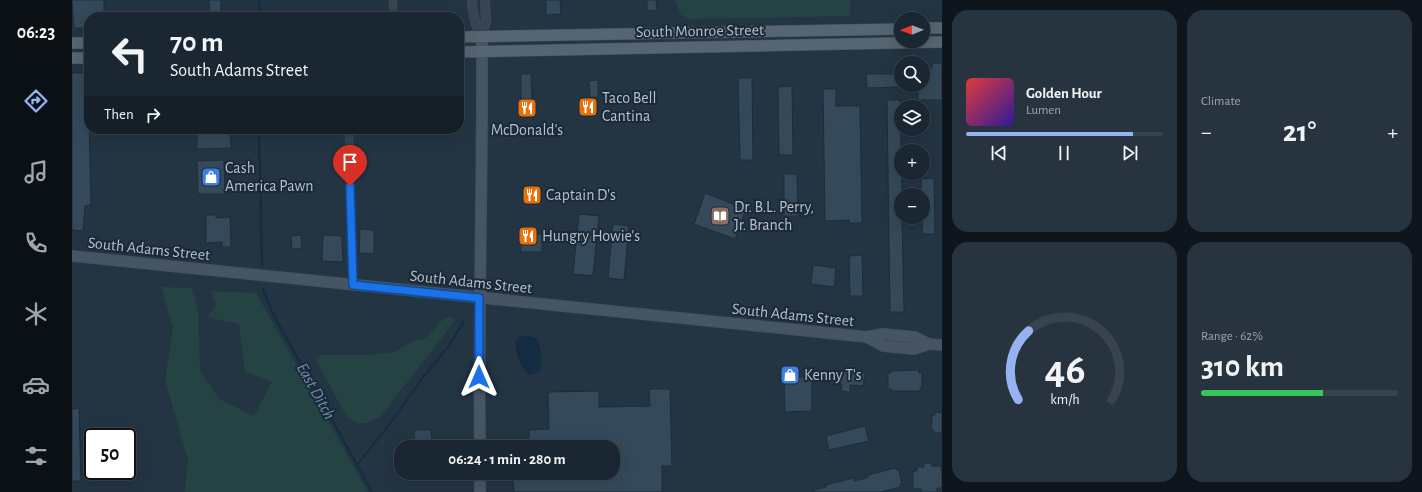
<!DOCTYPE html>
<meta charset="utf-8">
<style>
:root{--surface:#1a2732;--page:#27333e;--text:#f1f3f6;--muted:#9fa5ac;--line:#38444d;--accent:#95b2f1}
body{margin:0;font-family:"Alegreya Sans",sans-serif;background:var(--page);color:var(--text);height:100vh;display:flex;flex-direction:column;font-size:15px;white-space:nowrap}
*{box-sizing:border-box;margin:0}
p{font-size:13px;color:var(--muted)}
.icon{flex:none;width:22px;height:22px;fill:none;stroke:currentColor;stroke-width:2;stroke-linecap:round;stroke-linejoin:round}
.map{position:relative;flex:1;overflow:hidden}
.sheet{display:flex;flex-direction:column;gap:10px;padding:10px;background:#0e151c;width:480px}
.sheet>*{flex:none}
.banner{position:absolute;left:12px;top:12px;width:380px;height:122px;border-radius:16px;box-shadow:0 4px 16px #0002,0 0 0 1px var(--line);background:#1a2732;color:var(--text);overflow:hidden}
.needle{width:26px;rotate:269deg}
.buttons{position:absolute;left:822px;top:12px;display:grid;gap:8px}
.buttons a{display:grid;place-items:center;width:36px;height:36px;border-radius:50%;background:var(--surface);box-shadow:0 4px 16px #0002,0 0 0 1px var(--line);font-size:20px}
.speed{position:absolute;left:12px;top:428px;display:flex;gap:8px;font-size:20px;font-weight:700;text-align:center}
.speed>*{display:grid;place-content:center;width:52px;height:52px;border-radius:50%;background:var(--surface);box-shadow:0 4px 16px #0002,0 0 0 1px var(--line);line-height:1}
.speed .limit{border:2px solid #111;border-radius:6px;background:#fff;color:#111}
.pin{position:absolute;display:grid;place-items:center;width:34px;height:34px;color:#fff;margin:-41px -17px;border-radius:50% 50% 50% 0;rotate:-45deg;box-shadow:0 0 4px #0007}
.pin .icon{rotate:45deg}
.me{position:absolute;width:44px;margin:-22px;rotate:0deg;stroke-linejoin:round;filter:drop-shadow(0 0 3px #0008)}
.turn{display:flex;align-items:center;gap:14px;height:84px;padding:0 20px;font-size:18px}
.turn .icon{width:52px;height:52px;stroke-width:2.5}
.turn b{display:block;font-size:28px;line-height:34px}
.then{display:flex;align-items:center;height:38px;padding:0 20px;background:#0003;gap:8px;font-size:15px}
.big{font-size:30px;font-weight:700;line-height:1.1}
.sheet .tile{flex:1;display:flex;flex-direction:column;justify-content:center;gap:6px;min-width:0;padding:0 14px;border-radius:16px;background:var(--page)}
.sheet .dial{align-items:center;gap:0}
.dial svg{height:104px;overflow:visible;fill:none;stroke:var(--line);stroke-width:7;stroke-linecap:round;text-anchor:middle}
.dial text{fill:var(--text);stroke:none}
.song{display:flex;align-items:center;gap:12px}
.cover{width:48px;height:48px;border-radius:6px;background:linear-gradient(135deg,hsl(0 70% 55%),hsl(250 70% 35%))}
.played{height:4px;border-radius:2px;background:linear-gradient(90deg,var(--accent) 85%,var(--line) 85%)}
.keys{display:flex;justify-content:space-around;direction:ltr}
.heat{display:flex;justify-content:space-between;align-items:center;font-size:22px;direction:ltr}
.charge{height:6px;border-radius:3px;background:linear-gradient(90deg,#34c759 62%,var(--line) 0)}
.sheet .tiles{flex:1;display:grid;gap:10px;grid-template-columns:repeat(2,1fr)}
.trip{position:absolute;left:322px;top:440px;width:226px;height:40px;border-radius:16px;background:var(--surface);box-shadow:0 4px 16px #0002,0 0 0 1px var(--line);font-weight:700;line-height:40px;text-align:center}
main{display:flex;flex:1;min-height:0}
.tab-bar{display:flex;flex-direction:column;width:72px;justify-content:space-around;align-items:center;background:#0a1014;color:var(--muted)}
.tab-bar .icon{width:28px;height:28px}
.tab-bar .on{color:var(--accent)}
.tab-bar b{font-size:18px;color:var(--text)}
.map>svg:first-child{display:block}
</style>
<main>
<nav class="tab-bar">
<b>06:23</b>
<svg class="icon on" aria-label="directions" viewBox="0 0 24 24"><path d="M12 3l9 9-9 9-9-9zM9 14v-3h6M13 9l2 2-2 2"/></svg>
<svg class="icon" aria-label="music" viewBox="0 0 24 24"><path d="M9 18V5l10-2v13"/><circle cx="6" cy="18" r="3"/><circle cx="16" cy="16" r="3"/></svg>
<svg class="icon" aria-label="phone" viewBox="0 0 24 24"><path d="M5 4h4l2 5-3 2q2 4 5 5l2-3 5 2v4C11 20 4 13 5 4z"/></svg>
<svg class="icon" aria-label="climate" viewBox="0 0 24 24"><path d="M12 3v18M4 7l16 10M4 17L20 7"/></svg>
<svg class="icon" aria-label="car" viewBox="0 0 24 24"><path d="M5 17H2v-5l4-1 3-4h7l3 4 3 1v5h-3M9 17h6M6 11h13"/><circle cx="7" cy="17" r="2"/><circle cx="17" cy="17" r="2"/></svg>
<svg class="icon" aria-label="filters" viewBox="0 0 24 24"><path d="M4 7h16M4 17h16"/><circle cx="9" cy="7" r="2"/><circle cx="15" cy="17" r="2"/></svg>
</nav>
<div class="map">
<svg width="870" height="492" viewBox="0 0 870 492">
<rect width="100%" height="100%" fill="#233443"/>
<!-- green -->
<g fill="#254343">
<path d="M603,0H779L778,16L618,19L609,15Z"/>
<path d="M89,287L120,288L126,311L128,371L147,399L182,416L200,382L173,372L167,324L135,317L144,304L139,291L184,293L296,492H113L116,460L93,380L101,328Z"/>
<path d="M378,317L384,319L309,416L295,423H284L275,417L243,359L249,355H296L323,352L340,341L354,338L371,319Z"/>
</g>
<!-- water -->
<path fill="#142c42" d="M448,336H457L466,339L469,352V368L466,372L458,375C449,370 442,351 444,340Z"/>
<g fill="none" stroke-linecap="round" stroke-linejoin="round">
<!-- stream -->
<g stroke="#142c42" stroke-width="2">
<path d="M187,0V17"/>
<path d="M187,129L190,266"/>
<path d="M191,289L200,312L300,492"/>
<path d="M285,465L317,425L349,380L378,344L392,321"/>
</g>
</g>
<!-- building -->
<g fill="#344959" stroke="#1e2c39">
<path d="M0,0H32V17H17V28H2Z"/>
<path d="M137,0H149V17H138Z"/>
<path d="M474,0H488L489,14L474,15Z"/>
<path d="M575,0H584L585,10L575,11Z"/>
<path d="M860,63H870V100H846V85H851V68H860Z"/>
<path d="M0,73H16L19,205L13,206L11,231L0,230Z"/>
<path d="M449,74H459L460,101L449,102Z"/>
<path d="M794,74H829V87L795,88Z"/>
<path d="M666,78H680L681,160H668Z"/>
<path d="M526,80V97H518L517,81Z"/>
<path d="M720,86L721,155H707L706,87Z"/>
<path d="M751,89H764V106H788L790,223H777V220L753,221Z"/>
<path d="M815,100H828L830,195L829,217H830L832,312H818Z"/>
<path d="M125,129H158L159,148L125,149Z"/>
<path d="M152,160L153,194H126L125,161Z"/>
<path d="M712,174H725L726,216H712Z"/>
<path d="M862,178L863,234H850L851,195H849V179Z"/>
<path d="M451,188H470L469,201H451Z"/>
<path d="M633,193L674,209L663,239L622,224Z"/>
<path d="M507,214L527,216L521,276L501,274Z"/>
<path d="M134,215H144V218L158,217L159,247H150V242L134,243Z"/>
<path d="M541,224L557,226L552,280L536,278Z"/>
<path d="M288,229L302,230V254L287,253Z"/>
<rect x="449" y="234" width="21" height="18"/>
<path d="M229,235L230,248L220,249L219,236Z"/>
<path d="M251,235L270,236L271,262L250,261Z"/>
<path d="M790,255L791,296H778L777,256Z"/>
<path d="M741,265L764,268L762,287L739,284Z"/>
<path d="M759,370L793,373L791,386L778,385V392L769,391L770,384L757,383Z"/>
<path d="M847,370V373H850V388H848V391H819V389H816V373H819V371Z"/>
<path d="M712,377H740V411L713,412Z"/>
<path d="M577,389H598L600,466H590V492H442L441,473H541V447H457V430L477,429L476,392L527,391V407L578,406Z"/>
<path d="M7,408L9,481H0V409Z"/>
<path d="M863,412L870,413V433H862V430H859L860,415H863Z"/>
<path d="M793,426L797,441L757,450L754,436Z"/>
<path d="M342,430H359L360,442L343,443Z"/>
<path d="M852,463H860V466H869V470H870V488H865V492H849V489H841V471H845V467H852Z"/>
<path d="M823,468L824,470H827L830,484H828V487L809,492H742V490L754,487V485L781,478L782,481L794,478L796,477V475Z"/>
</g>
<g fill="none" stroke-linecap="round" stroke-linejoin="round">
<defs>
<g id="minor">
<path d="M321,0V17"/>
<path d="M277,129L281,285"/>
</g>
<g id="tertiary">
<path d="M400,0C401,13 402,25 410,36"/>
<path d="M410,36L414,21L413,0"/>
</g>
<g id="secondary">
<path d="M0,256L795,337L811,334L843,337L857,344L870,345"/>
<path d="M795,337L811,346L842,349L857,344"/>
<path d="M408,447C406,310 411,173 410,36"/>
<path d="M408,473V492"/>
</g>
<g id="primary">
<path d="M851,28H870"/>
<path d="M387,37L829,29"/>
<path d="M0,43H17"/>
<path d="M387,52L870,42"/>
<path d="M0,58H17"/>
</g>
</defs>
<!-- minor casing -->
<use href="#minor" stroke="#44515e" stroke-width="8"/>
<!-- tertiary casing -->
<use href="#tertiary" stroke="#44515e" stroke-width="10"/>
<!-- secondary casing -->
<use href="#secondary" stroke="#44515e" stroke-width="12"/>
<!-- primary casing -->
<use href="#primary" stroke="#44515e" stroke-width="12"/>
<!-- minor -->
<use href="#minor" stroke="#374552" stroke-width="7"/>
<!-- tertiary -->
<use href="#tertiary" stroke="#374552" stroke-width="9"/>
<!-- secondary -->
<use href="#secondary" stroke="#455565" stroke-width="10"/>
<!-- primary -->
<use href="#primary" stroke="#556572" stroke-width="11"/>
</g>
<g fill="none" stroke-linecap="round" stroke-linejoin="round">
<defs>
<path id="route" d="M278,186L281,285L407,298V377"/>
</defs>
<!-- route casing -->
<use href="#route" stroke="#114b97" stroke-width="10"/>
<!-- route -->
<use href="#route" stroke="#1a73e8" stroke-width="7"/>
</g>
<!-- icons -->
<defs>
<symbol id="restaurant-square" viewBox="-11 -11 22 22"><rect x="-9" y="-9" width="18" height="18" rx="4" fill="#e8710a" stroke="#1c2a37"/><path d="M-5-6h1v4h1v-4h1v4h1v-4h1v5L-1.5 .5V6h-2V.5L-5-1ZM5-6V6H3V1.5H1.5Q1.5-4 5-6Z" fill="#fff"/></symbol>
<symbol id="shop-square" viewBox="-11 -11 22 22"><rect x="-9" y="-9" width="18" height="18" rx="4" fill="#3f7fe0" stroke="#1c2a37"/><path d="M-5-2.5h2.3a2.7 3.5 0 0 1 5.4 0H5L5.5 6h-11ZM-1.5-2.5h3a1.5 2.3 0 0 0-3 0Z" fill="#fff"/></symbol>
<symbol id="library-square" viewBox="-11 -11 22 22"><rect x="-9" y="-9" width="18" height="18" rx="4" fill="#8d6e63" stroke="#1c2a37"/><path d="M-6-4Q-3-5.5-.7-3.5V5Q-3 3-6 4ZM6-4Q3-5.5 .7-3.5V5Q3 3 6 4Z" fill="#fff"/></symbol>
</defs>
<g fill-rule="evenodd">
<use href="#restaurant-square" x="505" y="96" width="22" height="22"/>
<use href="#restaurant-square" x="444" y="97" width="22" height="22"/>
<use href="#shop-square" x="128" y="166" width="22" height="22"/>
<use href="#restaurant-square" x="449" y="184" width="22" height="22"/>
<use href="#library-square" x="637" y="205" width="22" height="22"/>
<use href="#restaurant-square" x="445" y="225" width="22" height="22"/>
<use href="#shop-square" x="707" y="364" width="22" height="22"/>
</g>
<g text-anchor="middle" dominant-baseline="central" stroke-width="4" stroke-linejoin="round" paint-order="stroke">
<!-- street labels -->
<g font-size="16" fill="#b4c0cc" stroke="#1c2a37">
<text transform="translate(628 31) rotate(-1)">South Monroe Street</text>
<text transform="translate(77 249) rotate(6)">South Adams Street</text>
<text transform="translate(399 282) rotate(6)">South Adams Street</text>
<text transform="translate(721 315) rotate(6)">South Adams Street</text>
</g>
<!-- poi labels -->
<g font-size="16" fill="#b4c0cc" stroke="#1c2a37" text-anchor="start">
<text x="530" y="98">Taco Bell<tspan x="530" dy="18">Cantina</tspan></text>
<text x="455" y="130" text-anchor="middle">McDonald's</text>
<text x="153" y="168">Cash<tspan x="153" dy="18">America Pawn</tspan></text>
<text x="474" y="195">Captain D's</text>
<text x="662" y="207">Dr. B.L. Perry,<tspan x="662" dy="18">Jr. Branch</tspan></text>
<text x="470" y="236">Hungry Howie's</text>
<text x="732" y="375">Kenny T's</text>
</g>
<!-- water labels -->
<g font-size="17" font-style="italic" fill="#6a8faf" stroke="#1c2a37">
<text transform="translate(244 391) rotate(61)">East Ditch</text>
</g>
</g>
</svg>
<div class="buttons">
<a><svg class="needle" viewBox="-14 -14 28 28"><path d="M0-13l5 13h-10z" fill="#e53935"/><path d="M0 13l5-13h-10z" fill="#9fa5ac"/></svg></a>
<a><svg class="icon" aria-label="search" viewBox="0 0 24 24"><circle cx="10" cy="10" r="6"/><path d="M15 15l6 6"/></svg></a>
<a><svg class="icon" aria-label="layers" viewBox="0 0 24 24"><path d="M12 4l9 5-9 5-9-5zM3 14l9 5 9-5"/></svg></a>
<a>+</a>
<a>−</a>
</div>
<div class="speed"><div class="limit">50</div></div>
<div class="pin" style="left:278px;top:186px;background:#d93025"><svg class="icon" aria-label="arrive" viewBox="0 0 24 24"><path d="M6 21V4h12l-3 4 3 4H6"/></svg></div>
<svg class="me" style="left:407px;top:377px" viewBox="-20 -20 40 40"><path d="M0-17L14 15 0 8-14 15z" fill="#1a73e8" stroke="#fff" stroke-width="4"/></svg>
<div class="trip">06:24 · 1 min · 280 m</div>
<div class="banner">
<div class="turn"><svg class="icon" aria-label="left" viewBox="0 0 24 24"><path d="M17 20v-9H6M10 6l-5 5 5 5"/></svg><div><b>70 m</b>South Adams Street</div></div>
<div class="then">Then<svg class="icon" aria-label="right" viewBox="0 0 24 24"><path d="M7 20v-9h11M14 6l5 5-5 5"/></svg></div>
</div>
</div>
<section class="sheet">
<div class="tiles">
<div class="tile">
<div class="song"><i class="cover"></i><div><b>Golden Hour</b><p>Lumen</p></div></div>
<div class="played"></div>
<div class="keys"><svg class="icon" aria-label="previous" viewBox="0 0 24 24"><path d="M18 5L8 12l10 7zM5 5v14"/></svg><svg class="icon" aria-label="pause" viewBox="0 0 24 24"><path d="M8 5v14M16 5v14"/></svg><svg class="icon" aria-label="next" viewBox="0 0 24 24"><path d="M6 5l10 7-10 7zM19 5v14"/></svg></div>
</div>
<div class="tile"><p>Climate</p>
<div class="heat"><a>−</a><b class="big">21°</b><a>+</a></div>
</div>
<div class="tile dial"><svg viewBox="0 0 100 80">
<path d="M14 69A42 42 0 1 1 86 69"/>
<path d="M14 69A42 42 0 0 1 22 16" stroke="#95b2f1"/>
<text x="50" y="56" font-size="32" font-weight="700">46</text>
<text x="50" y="72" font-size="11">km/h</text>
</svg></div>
<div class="tile"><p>Range · 62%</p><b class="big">310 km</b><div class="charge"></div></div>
</div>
</section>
</main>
